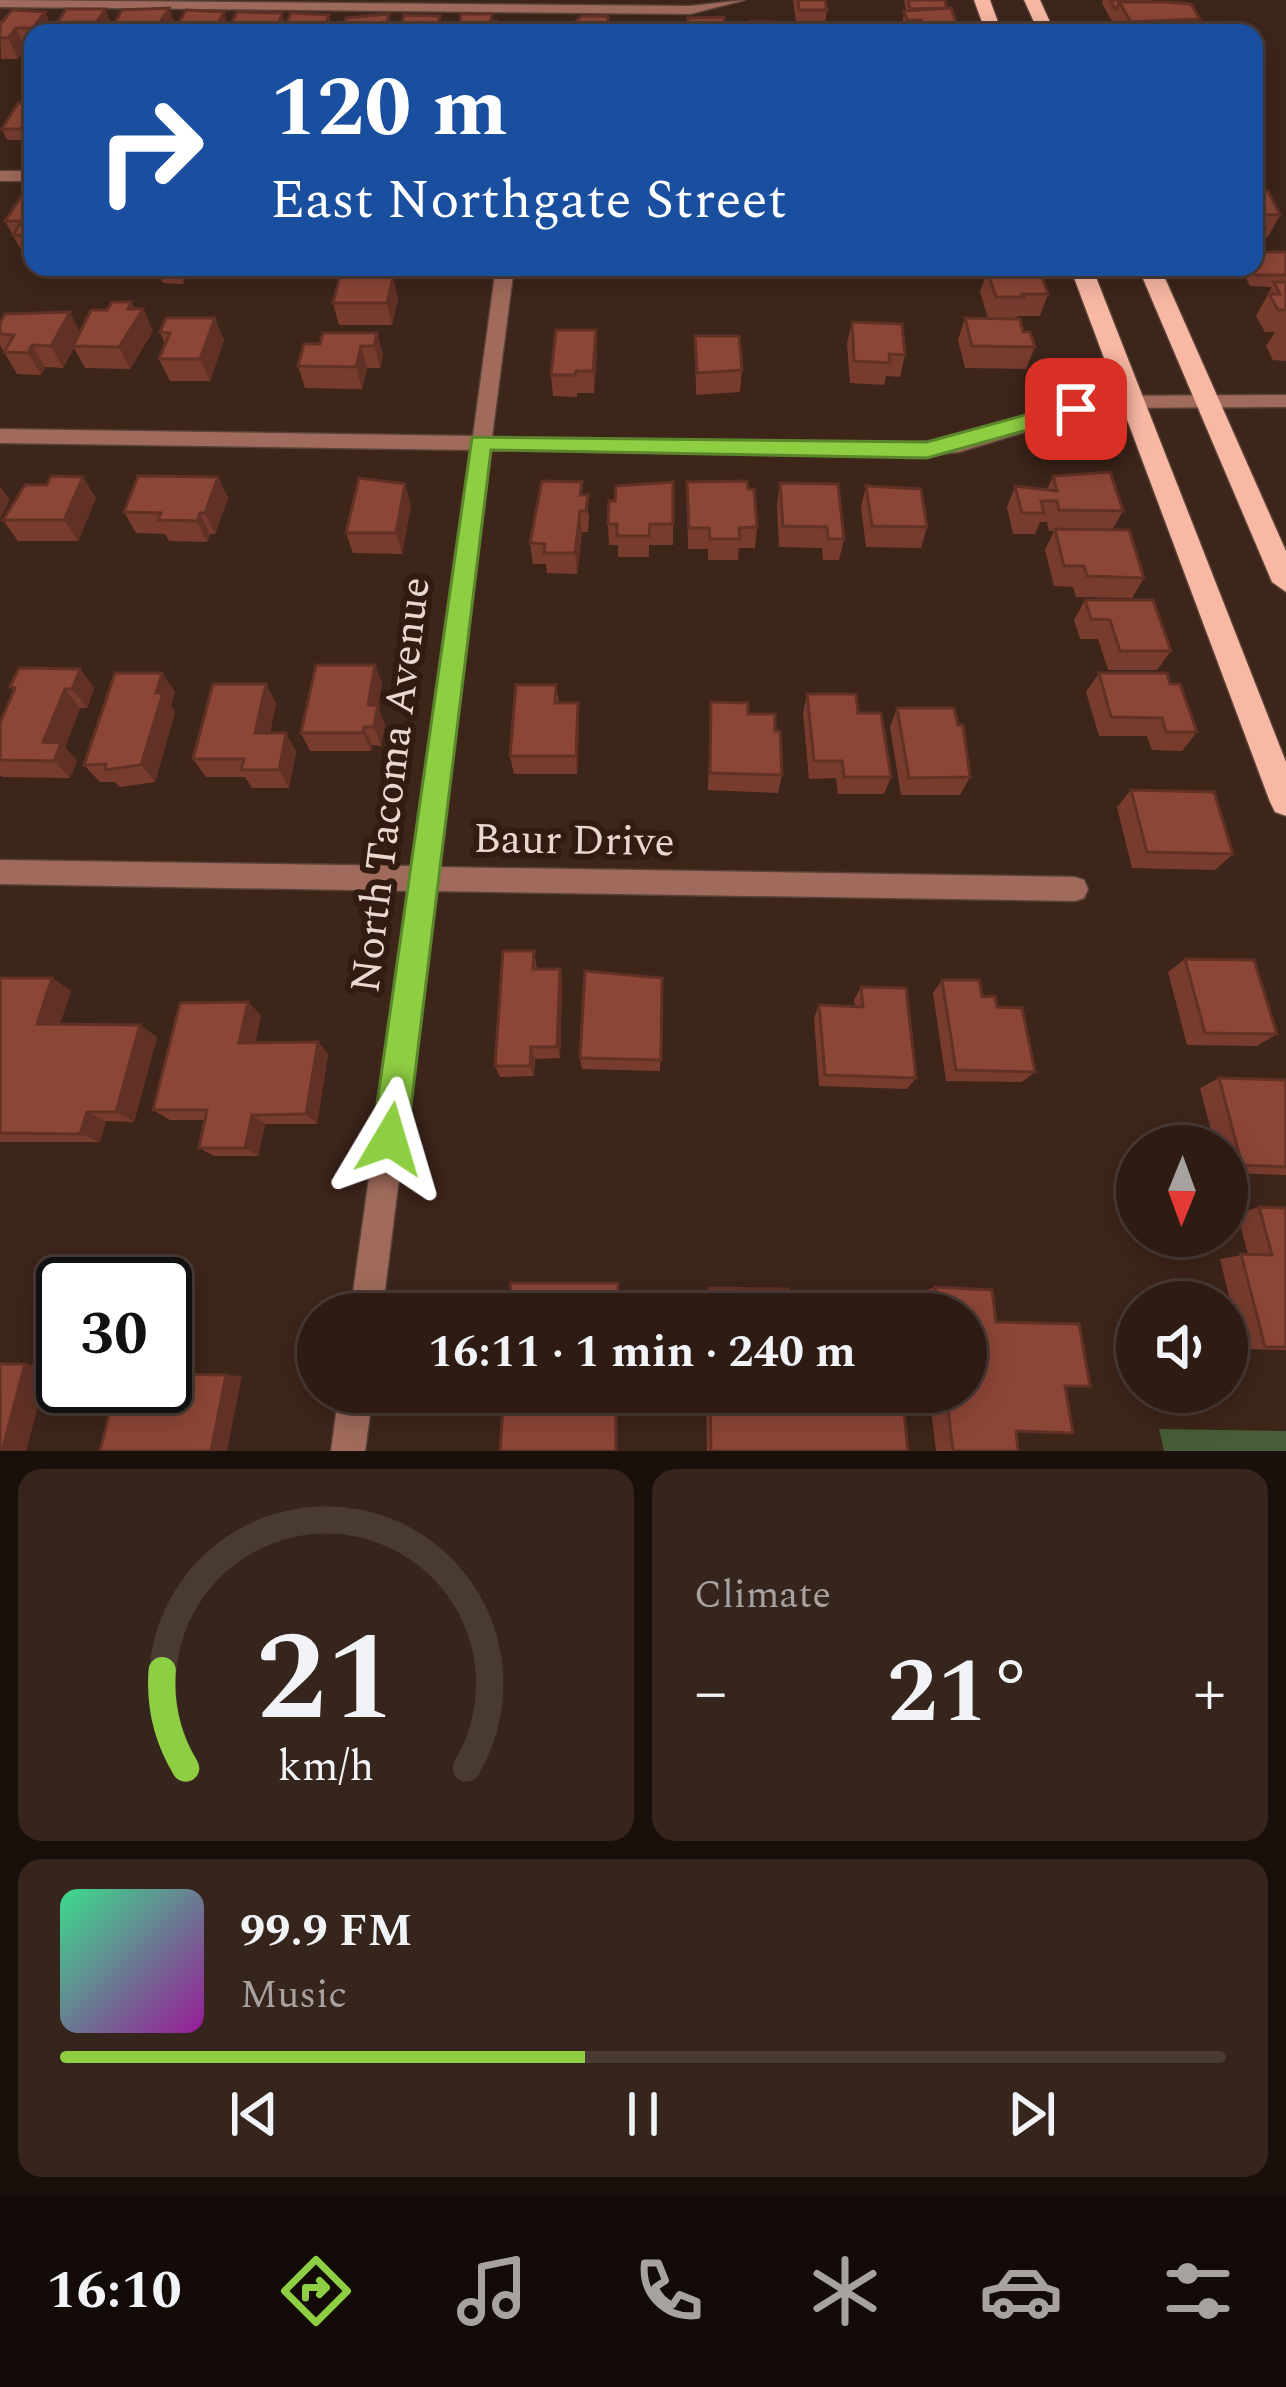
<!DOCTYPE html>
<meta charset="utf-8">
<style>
:root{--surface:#2e1c14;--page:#36251d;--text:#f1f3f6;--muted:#a7a1a0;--line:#493a34;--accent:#8ece43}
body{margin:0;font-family:Spectral,serif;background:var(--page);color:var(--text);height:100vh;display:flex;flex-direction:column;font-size:45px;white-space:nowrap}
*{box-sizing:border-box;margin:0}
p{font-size:39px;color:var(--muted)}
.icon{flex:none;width:66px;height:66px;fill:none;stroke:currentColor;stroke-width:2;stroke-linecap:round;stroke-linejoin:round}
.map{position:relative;height:1451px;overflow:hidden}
.sheet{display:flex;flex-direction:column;gap:18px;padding:18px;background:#190f0b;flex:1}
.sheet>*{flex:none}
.hud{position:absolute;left:24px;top:24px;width:1239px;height:252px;border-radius:24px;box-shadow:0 6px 30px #0003,0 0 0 3px var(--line);background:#1a4fa0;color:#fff;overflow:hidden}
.needle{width:78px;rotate:181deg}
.controls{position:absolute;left:1116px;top:1125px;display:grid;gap:24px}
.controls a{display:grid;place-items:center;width:132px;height:132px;border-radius:50%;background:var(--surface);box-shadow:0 6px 30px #0003,0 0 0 3px var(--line);font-size:60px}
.speed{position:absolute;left:36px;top:1257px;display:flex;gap:24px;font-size:60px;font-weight:700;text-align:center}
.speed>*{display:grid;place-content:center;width:156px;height:156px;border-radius:50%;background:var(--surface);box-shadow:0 6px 30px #0003,0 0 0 3px var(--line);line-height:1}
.speed .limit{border:6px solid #111;border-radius:18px;background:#fff;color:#111}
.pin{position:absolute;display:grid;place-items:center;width:102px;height:102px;color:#fff;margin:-51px;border-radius:24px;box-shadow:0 6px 18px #0006}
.me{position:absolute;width:132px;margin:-66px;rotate:7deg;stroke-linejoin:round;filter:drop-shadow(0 0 9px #0008)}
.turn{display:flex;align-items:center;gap:42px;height:252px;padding:0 48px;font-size:54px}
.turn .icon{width:156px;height:156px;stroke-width:2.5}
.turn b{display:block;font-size:84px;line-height:102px}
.big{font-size:90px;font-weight:700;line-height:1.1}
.sheet .tile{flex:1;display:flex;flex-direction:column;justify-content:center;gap:18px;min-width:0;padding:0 42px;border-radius:24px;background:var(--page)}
.sheet .dial{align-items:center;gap:0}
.dial svg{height:312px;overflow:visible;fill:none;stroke:var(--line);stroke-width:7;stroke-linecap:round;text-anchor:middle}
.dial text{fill:var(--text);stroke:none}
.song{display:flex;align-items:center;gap:36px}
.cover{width:144px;height:144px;border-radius:18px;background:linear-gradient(135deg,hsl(150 70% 55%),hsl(300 70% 35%))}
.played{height:12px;border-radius:6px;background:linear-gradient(90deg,var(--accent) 45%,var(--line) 45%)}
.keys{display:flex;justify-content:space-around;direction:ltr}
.heat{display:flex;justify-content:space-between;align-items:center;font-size:66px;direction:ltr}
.sheet .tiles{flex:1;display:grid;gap:18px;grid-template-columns:1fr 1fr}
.tile:last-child{grid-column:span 2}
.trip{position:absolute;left:297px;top:1293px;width:690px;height:120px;border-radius:60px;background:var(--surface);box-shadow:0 6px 30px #0003,0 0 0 3px var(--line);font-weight:700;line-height:120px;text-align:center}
.menu{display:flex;height:192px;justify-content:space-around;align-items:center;background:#120b08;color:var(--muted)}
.menu .icon{width:84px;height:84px}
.menu .active{color:var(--accent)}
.menu b{font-size:54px;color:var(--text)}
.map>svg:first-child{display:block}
</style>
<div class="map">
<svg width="1286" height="1451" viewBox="0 0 1286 1451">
<rect width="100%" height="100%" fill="#3d251a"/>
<!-- green -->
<path fill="#475d37" d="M1159,1429L1286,1431V1451H1164Z"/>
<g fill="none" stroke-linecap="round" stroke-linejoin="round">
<defs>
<g id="street">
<path d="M0,0L690,6L745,0L690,14L0,7Z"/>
<rect x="0" y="171" width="33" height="10"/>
<path d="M496,267H514L492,437L913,443L959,438L1105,396L1286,395V407L1105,408L959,452L913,457L491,450L438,867L1075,877L1084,880L1088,889L1084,898L1075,901L435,891L382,1314H350L409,891L0,884V860L412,866L471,450L0,443V429L473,436Z"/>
<path d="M339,1392H373L365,1451H331Z"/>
</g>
<g id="primary">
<path d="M974,0H990L1002,33H986Z"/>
<path d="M1024,0H1040L1055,33H1039Z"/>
<path d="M1070,267H1092L1286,762V816L1275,812L1270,802Z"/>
<path d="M1138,267H1160L1286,551V592L1272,582Z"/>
</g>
</defs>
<!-- street casing -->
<use href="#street" stroke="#584237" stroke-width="3"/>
<!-- primary casing -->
<use href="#primary" stroke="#584237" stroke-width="3"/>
<!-- street -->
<use href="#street" fill="#a06b5c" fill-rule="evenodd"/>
<!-- primary -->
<use href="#primary" fill="#f9b8a4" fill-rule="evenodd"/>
</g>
<!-- wall -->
<g fill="#783c2f">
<path d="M793,0H825L827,10L824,31H797Z"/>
<path d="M904,0H945L946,8L957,25L955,33H901L904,11H906Z"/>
<path d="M1103,0H1150L1200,19L1194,33H1118L1112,23L1113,20H1111L1102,3Z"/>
<path d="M169,8L176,28L186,10L230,33H176L175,30L173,33H56L54,28L105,9L112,26Z"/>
<path d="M45,12L54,33H33V49H25L18,59H1L0,20L2,23Z"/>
<path d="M329,15L333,33H314L313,31L314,33H232L230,26L285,27Z"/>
<path d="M33,104V132H31L25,140H7L2,129Z"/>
<path d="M1254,191L1280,215L1268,237H1254Z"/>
<path d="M33,197V258L25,257L5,221Z"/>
<path d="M1286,252V361L1273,360L1266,346L1275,332H1265L1256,316L1272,287L1250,286L1240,267H1254Z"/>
<path d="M105,267H153L152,271L106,270Z"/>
<path d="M155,267H191L183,284L163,283Z"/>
<path d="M377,267L379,277H393L398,299L392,325H339L333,303Z"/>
<path d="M572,267H602V269H573Z"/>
<path d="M975,267H1028L1027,270L1048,294L1040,316H1017L1016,319L1035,347L1026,369L965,368L958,340L965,318H988L980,292L986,274H976Z"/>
<path d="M131,302L135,309H143L153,331L130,369L85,368L74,348L63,368L45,367L41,375L17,374L0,345V323L80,332L107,310Z"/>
<path d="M166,318L224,340L210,381H170L159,359L165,344L160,332Z"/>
<path d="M852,322L905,355L900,377L886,376L884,385L850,383L847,344Z"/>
<path d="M377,333L383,355L380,368H367L362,389L305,388L298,366L320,344Z"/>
<path d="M695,336L742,370L740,392L696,395Z"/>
<path d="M597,352L594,393H577V397L553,396L551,375Z"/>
<path d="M1053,476L1123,511L1112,530L1144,578L1132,598L1076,597L1073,587L1054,586L1045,550L1054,531H1049L1047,522H1040L1035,534H1013L1007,507L1015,486L1047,490Z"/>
<path d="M218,477L228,498L215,534H210L207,542L169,541L165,534L136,533L124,512Z"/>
<path d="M687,482L748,489L757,527L755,548H739L738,560H708V549H688Z"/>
<path d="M780,483L844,539L839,560H823L822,548L779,547L777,504Z"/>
<path d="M866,486L927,527L921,548L866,547L861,507Z"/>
<path d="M583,495L589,516L588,532H582L577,574L547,573L546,564H533L530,543Z"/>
<path d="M96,498L78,541H18L3,520Z"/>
<path d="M615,501L673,524V545H649V557H618V545H609L608,524Z"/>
<path d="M411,505L402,554L353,553L346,533Z"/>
<path d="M1085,600L1171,651L1157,670H1108L1098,639H1080L1074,620Z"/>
<path d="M375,665L382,684L378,707L385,724L381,746L372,745L371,751H310L301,733Z"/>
<path d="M80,669L94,688L87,708H80L65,747L77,761L70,778L3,777L0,775V723L14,691L10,687Z"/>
<path d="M1099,673L1170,684L1197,732L1182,751L1152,750L1147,736H1099L1086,692Z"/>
<path d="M556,685L559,703L579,722L577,774H514L510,756Z"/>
<path d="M175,692L171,705L175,712L155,782L120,787L115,782H100L84,765Z"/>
<path d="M807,694L858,713L891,777L884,794H838L836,778L809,779L803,713Z"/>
<path d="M711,702L748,714L775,731L782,775L778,793L708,790Z"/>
<path d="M276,703L270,733L296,751L289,788H252L245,777H206L193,759Z"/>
<path d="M897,708L970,777L960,795H901L890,727Z"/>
<path d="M1131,790L1233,854L1215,870L1132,868L1117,807Z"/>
<path d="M534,951L537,969H560L562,982L560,1058L535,1059L534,1076L500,1077L495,1066Z"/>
<path d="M1185,959L1277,1034L1257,1046L1187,1045L1168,972Z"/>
<path d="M0,978H52L71,991L60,1024L157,1037L134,1122L106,1121L100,1142H0Z"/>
<path d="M662,978L660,1071L582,1069L580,1058Z"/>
<path d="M942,980L982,997L997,1007L1035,1072L1022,1082L946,1081L933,993Z"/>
<path d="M861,987L916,1078L907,1089L819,1086L814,1018L819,1005L855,1006L854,1000Z"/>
<path d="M261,1015L255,1043L318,1042L328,1054L317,1124H265L258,1156H214L199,1148L205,1120H170L153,1110Z"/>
<path d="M1219,1078L1286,1080V1175L1227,1173V1146H1215L1200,1088Z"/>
<path d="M1259,1207L1286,1208V1350L1242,1349L1220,1259L1248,1254L1237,1214Z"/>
<path d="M935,1287L996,1322L1090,1386L1066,1387L1016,1431L1018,1451H936L929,1392H966V1314H921L919,1293Z"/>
<path d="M709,1288L788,1300L886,1314H706L705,1293Z"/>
<path d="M706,1392H902L908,1451H707Z"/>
</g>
<!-- shaded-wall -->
<g fill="#623126">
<path d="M169,8L176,29L173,33H158L156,29Z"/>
<path d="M105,9L113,29H111L112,33H102L97,22Z"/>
<path d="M45,12L54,33H36L33,28Z"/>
<path d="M224,12L230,33H216L215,29Z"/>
<path d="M282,13L287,33H276Z"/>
<path d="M389,14L392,33H385L384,31Z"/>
<path d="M329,15L333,33H323V31Z"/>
<path d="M16,28L25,49L18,59L8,38Z"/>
<path d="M25,121L31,132L25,140L20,129Z"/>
<path d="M177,267H191L183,284Z"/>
<path d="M393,277L398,299L392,325L387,303Z"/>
<path d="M131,302L138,317L143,309L153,331L130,369L119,347L128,309Z"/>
<path d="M70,312L81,334L63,368L51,346Z"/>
<path d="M215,318L224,340L210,381L200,359Z"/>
<path d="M596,330L597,352L594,393L593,371Z"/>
<path d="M377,333L383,355L380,368L374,346Z"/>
<path d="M32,345L45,367L41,375L28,353Z"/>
<path d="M361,346L367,368L362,389L356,367Z"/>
<path d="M83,477L96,498L78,541L64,520Z"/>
<path d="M218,477L228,498L215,534L205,513Z"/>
<path d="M405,484L411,505L402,554L396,533Z"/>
<path d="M0,486L10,500L0,519Z"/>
<path d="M580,511L582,532L577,574L575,553Z"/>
<path d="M200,513L210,534L207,542L197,521Z"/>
<path d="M375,665L382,684L378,707L385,724L381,746L374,727L368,705Z"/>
<path d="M80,669L94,688L87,708L72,689Z"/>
<path d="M162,673L175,692L171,705L175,712L155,782L141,765L156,693Z"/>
<path d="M266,684L276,703L266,751L255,733Z"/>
<path d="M65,689L80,708L65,747L77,761L70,778L54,761L43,742Z"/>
<path d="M578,703L579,722L577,774L576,756Z"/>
<path d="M364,727L372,745L371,751L363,733Z"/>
<path d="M286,733L296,751L289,788L279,770Z"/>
<path d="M560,969L562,982L560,1058L557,1047Z"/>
<path d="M52,978L71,991L56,1036L37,1024Z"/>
<path d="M248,1002L261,1015L252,1054L239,1043Z"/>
<path d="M140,1025L157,1037L134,1122L116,1112Z"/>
<path d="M318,1042L328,1054L317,1124L306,1114Z"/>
<path d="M531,1047L535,1059L534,1076L530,1066Z"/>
<path d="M87,1112L106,1121L100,1142L80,1134Z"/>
<path d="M252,1115L265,1124L258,1156L245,1148Z"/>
<path d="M25,1364L49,1366L26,1451H2Z"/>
<path d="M226,1375L242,1376L227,1451H211Z"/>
</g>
<!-- building -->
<g fill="#8c4637" stroke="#623126" stroke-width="3">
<path d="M798,0H825L827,10H799Z"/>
<path d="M908,0H945L946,8L910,9Z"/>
<path d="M1110,0H1150L1151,2H1119L1117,9H1115Z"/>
<path d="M1119,2H1167L1191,4L1200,19L1131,22Z"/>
<path d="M169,8L156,29H111L122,10Z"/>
<path d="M951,8L957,25H923L921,20H907L904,11Z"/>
<path d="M66,9H105L97,22H75L71,28H54Z"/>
<path d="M12,10L45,12L33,28H16L8,38H0V25Z"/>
<path d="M186,10L224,12L215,29H175Z"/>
<path d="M237,12L282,13L276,32L230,26Z"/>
<path d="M291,13L329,15L323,31L282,33Z"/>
<path d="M389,14L384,31L341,33L346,18Z"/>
<path d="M461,14H492L491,21H496L494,31L489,33H458Z"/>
<path d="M404,15L440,16L437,32L399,33Z"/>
<path d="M582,16H608L607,33H575L576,21Z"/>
<path d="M724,17V33H686L688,18Z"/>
<path d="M752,21L773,22L774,33H737L738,25H752Z"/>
<path d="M1163,31H1188L1190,33H1164Z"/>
<path d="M18,103L33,104V121H25L20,129H2Z"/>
<path d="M1254,191H1268L1280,215L1254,214Z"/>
<path d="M21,197H33V236L13,235L22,221H5Z"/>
<path d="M1254,252H1286V275H1256L1252,267H1254Z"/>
<path d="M342,267H377L374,277H393L387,303H333Z"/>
<path d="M987,270H1040L1048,294H1022L1024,297H996Z"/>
<path d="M1274,282H1286V310H1278L1269,294H1280Z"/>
<path d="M112,302H131L128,309H143L119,347L73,346L91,310H107Z"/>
<path d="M70,312L51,346L32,345L28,353L4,352L14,335L0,334V323L5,314Z"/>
<path d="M166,318H215L200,359H159L170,333L160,332Z"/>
<path d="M965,318L1020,319L1023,332H1030L1035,347L972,346Z"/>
<path d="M852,322L902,324L905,355L889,354L890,363L854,361Z"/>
<path d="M556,330H596L593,371H576L575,375H551Z"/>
<path d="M323,333H377L374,346H361L356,367L298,366L304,344H320Z"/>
<path d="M695,336H739L742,370L697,373Z"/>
<path d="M1110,472L1123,511L1059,510L1057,501H1041L1044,513H1022L1015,486L1057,491L1053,476Z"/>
<path d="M51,476L83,477L64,520H3L25,485H47Z"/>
<path d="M138,476L218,477L205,513H200L197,521L158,520L161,513L124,512Z"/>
<path d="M359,478L405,484L396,533H346Z"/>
<path d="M542,481L582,482L580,495H588L586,511H580L575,553H544L545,544L530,543Z"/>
<path d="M747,481L748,489H754L757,527L739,528L740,539H710L709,528H689L687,482Z"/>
<path d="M673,482V524H650L649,536H617V524H608L609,501H615L616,486Z"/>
<path d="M780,483L838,484L844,539H828L827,527L783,526Z"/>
<path d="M866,486L921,489L927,527L872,526Z"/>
<path d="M1055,529L1129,530L1144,578L1087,576L1084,566H1064Z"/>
<path d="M1085,600H1153L1171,651H1120L1110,620L1091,619Z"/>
<path d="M316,665H375L368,705H378L374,727H364L363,733H301Z"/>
<path d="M19,668L80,669L72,689H65L43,742L61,743L54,761L0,760V723L15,688L10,687Z"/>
<path d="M115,673H162L156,693H163L141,765L105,770L106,764L84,765Z"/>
<path d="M1099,673H1167L1170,684H1180L1197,732H1166L1162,718L1111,717Z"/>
<path d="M213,684H266L255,733H286L279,770H241L244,759H193Z"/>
<path d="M516,685H556L555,703H578L576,756H510Z"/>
<path d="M807,694H856L858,713H881L891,777H844L842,761H814Z"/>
<path d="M711,702L748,703V714H775V731H780L782,775L710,773Z"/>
<path d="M897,708H954L958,725H963L970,777L909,778Z"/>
<path d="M1131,790L1214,792L1233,854L1147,852Z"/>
<path d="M503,951H534L533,969H560L557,1047H531L530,1066H495Z"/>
<path d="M1185,959L1254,960L1277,1034L1205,1033Z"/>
<path d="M585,971L662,978L661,1060L580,1058Z"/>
<path d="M0,978H52L37,1024L140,1025L116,1112H87L80,1134L0,1133Z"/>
<path d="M942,980H979L982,997L995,996L997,1007L1022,1008L1035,1072L956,1070Z"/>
<path d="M861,987L906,988L916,1078L825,1075L819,1005L863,1007Z"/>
<path d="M248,1002L239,1043L318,1042L306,1114L252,1115L245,1148H199L207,1110H153L180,1003Z"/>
<path d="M1219,1078L1286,1080V1167L1242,1165Z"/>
<path d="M1259,1207L1286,1208V1347H1265L1241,1254L1272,1255Z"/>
<path d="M511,1283H618L617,1314H509Z"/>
<path d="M935,1287L992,1290L996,1322L1079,1324L1090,1386H1065L1073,1433L1016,1431L1018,1451H953L946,1392H966V1314H938Z"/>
<path d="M709,1288L788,1289V1300L885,1302L886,1314H709Z"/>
<path d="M0,1364H25L2,1451H0Z"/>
<path d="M165,1374L226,1375L211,1451H100L116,1386H165Z"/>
<path d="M504,1392H616V1451H500Z"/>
<path d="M710,1392H902L908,1451H711Z"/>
</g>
<!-- route -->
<path fill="#8ece43" stroke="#5c862c" stroke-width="3" d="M1076,401L1087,409L1084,414L927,458L491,450L407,1139L402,1151L390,1156L378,1151L372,1139L472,437L927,442Z"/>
<g text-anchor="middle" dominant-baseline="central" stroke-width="12" stroke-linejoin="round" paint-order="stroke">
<!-- street labels -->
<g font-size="42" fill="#e8d8d0" stroke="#321b10">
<text transform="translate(391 785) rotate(-83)">North Tacoma Avenue</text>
<text transform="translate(574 841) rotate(1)">Baur Drive</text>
</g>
</g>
</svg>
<div class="controls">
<a><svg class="needle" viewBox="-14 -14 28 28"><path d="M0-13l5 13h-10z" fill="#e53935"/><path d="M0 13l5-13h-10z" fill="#a7a1a0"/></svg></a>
<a><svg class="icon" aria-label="sound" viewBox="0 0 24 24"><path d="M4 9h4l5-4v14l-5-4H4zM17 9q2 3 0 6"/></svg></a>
</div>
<div class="speed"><div class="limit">30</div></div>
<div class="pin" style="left:1076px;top:409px;background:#d93025"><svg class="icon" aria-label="arrive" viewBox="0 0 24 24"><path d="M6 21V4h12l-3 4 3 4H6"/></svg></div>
<svg class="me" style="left:390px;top:1139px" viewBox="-20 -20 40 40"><path d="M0-17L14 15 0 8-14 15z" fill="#8ece43" stroke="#fff" stroke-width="4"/></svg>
<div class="trip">16:11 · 1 min · 240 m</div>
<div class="hud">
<div class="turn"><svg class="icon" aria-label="right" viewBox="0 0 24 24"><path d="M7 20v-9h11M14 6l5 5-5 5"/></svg><div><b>120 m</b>East Northgate Street</div></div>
</div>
</div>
<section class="sheet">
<div class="tiles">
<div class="tile dial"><svg viewBox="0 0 100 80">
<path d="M14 69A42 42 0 1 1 86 69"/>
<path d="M14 69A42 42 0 0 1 8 44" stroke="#8ece43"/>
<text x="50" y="56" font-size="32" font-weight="700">21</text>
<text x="50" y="72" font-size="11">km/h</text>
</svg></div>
<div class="tile"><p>Climate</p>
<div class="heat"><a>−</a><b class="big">21°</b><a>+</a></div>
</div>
<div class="tile">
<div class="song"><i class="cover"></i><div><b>99.9 FM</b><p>Music</p></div></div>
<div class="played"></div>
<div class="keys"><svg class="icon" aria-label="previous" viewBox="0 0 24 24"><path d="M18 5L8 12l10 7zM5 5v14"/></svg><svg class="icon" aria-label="pause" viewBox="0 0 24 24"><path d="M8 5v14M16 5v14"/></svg><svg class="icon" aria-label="next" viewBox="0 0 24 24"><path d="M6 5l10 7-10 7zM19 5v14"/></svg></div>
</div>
</div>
</section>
<nav class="menu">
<b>16:10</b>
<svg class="icon active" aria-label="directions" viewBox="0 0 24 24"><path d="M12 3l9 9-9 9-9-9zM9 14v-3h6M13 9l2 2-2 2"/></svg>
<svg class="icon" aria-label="music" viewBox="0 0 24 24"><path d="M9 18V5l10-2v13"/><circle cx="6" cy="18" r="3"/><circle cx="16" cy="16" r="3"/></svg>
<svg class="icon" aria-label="phone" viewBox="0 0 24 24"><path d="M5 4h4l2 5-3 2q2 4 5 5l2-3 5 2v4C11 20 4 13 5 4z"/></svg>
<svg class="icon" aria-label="climate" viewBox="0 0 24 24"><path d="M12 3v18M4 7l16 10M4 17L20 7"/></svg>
<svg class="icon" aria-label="car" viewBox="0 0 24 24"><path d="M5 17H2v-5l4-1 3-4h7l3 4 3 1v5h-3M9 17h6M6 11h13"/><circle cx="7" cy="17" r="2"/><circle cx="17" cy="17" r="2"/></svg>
<svg class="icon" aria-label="filters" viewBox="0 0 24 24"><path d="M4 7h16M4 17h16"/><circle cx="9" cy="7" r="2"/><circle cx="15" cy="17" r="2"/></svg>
</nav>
